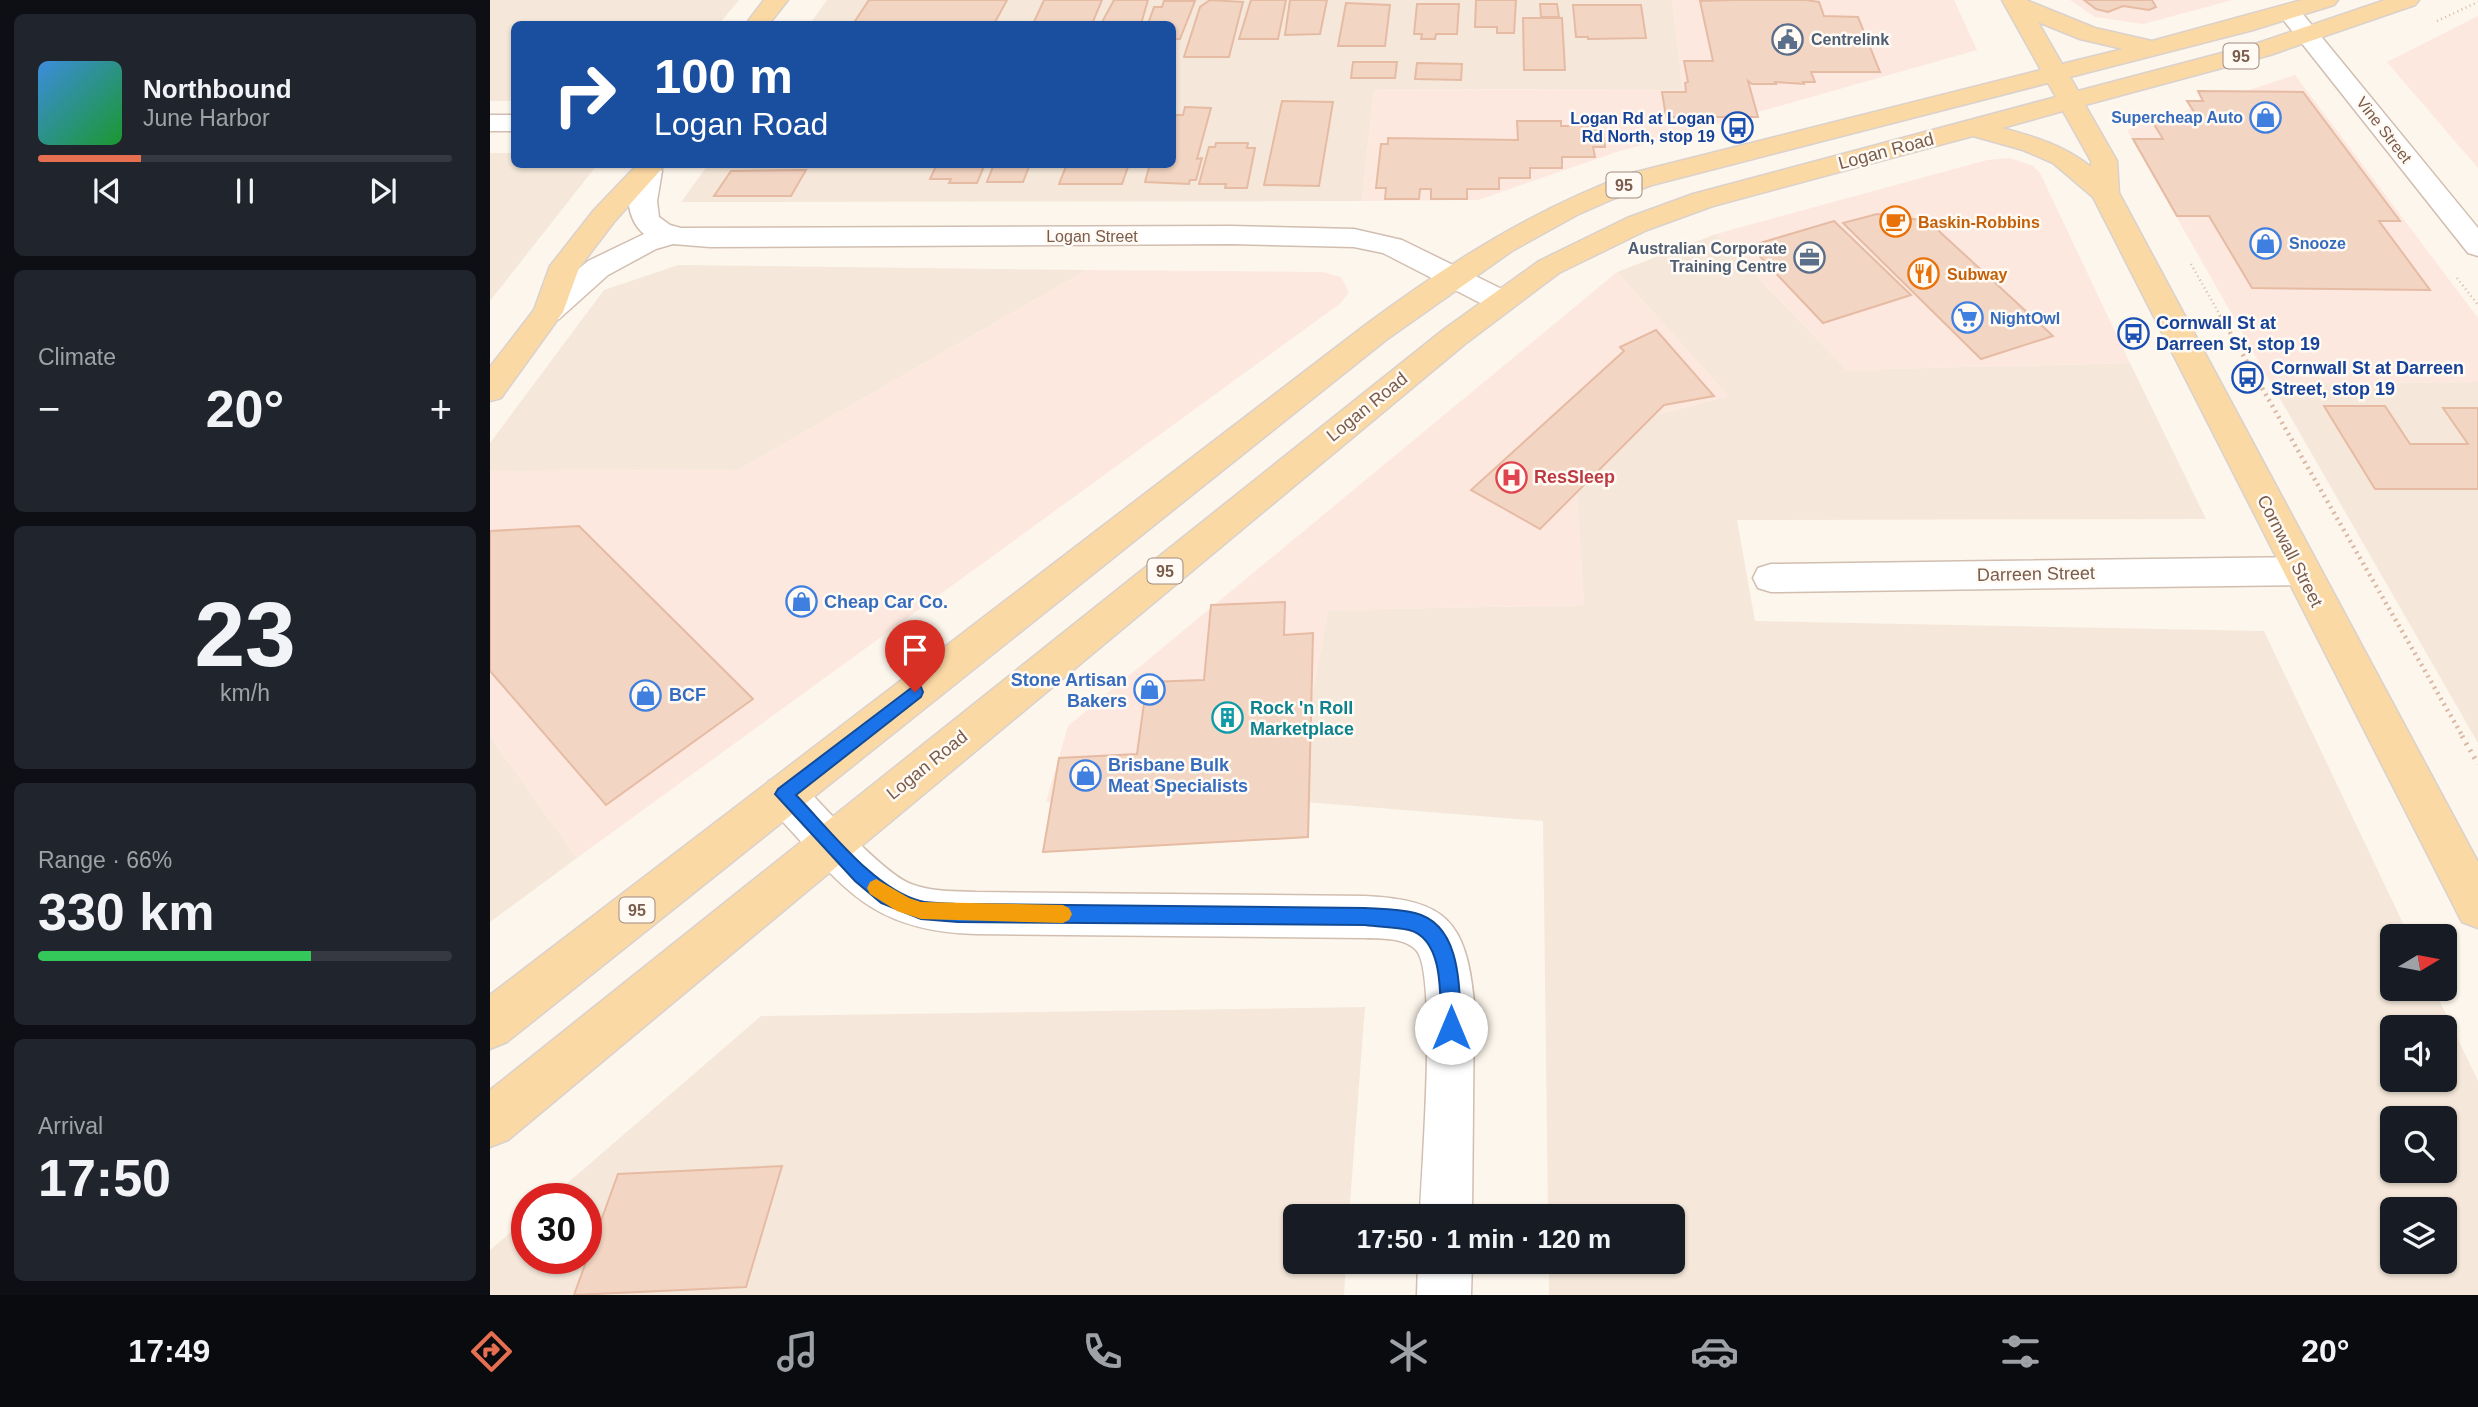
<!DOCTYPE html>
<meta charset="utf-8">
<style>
:root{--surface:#171b24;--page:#20242c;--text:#f1f3f6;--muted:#9ea1a6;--line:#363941;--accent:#e76f51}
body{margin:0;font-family:Arial,sans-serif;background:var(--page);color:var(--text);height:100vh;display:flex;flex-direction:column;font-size:26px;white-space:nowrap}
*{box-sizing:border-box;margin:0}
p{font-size:23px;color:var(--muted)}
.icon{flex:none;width:38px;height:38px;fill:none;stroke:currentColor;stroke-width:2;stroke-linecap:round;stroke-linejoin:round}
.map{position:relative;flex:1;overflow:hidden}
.side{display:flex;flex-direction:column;gap:14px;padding:14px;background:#0d0f14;width:490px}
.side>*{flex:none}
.banner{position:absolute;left:21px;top:21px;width:665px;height:147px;border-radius:10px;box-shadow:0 2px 5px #0004;background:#1a4fa0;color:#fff;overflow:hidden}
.needle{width:46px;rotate:80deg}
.tools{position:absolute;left:1890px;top:924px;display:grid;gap:14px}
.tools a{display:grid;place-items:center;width:77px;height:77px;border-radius:10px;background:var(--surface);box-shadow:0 2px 5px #0004;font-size:35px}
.speed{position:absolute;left:21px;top:1183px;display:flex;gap:14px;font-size:35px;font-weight:700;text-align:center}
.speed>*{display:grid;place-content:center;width:91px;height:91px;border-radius:50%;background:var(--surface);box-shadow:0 2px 5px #0004;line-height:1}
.speed .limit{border:10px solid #d22;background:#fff;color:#111}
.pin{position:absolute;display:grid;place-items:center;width:60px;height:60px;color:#fff;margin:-72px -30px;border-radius:50% 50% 50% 0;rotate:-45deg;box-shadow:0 0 7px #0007}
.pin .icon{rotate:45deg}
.me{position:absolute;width:77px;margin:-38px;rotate:0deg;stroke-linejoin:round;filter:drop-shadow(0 0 5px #0008)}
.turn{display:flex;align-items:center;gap:24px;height:147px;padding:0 28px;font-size:32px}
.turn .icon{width:91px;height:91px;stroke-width:2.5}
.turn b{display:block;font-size:49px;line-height:60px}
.big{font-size:52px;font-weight:800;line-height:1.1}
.side .widget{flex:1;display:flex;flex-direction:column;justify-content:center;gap:10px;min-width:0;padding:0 24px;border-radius:10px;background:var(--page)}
.side .dial{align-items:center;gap:0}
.dial b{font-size:91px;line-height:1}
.song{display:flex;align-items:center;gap:21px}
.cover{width:84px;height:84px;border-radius:10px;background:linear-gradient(135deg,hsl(210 70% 55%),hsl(130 70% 35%))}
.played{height:7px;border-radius:4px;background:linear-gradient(90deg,var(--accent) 25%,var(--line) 25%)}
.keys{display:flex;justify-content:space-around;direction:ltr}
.heat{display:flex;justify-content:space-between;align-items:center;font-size:38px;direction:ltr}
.charge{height:10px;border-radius:5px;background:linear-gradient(90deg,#34c759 66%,var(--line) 0)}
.trip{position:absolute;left:793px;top:1204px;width:402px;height:70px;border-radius:10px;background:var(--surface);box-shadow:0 2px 5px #0004;font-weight:800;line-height:70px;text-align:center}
.dock{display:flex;height:112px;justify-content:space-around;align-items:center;background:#090b0e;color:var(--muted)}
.dock .icon{width:49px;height:49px}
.dock .selected{color:var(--accent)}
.dock b{font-size:32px;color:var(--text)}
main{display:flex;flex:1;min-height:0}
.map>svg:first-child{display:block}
</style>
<main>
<section class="side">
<div class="widget">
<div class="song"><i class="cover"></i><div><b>Northbound</b><p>June Harbor</p></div></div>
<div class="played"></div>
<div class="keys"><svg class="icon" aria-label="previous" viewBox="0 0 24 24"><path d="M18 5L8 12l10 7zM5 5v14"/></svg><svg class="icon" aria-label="pause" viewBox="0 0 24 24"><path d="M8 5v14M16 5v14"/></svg><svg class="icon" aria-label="next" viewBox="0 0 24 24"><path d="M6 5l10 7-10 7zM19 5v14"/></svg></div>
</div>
<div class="widget"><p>Climate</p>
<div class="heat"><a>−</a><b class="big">20°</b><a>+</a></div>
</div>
<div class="widget dial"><b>23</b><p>km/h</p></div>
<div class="widget"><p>Range · 66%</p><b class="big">330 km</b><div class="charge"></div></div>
<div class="widget"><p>Arrival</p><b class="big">17:50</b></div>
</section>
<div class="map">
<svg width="1988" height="1295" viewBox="0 0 1988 1295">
<rect width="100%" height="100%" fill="#fdf6ec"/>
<!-- residential -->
<g fill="#f5e8da" fill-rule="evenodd">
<path d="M0,0H249L229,24H24V101H0Z"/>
<path d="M337,0H1182L1193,90L884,89L872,201L191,202L218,165L682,164V24H320Z"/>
<path d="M0,153H24V164L107,165L0,301Z"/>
<path d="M1226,234L1357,370L1640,363L1716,519L1247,520L1265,621L1774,631L1919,936H1902V989H1944L1988,1081V1295H1059V1262H1183V1216H1058L1053,821L802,801L838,610L1094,605L1086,481L1143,421L1238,396L1127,272ZM1902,1027H1955V1080H1902ZM1902,1118H1955V1171H1902ZM1902,1209H1955V1262H1902Z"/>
<path d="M188,265L597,270L248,470L0,471V443L114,290Z"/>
<path d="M1988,382V743L1781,383Z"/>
<path d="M0,736L87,858L0,922Z"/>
<path d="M875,1007L859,1216H805V1262H856L854,1295H0V1250L37,1218V1258H96V1199H59L271,1016Z"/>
</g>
<!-- commercial -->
<g fill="#fde8e0">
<path d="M1182,0H1464L1487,50L1127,152L988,200L872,201L884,89L1193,90Z"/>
<path d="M1580,0H1743L1653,24L1605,17Z"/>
<path d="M1988,16V168L1897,62Z"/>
<path d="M1805,75L1988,318V382L1781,383L1637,130Z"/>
<path d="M1520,158L1543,166L1550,173L1640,363L1357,370L1226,234L1497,160Z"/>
<path d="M597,270L833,272L851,277L859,292L851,303L87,858L0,736V471L248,470Z"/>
<path d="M1127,272L1238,396L1143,421L1086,481L1094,605L838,610L802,801L556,802L578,726Z"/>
</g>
<!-- building -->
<g fill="#f3d5c3" stroke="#e6bba3" stroke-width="2">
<path d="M379,0H517L504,24H363Z"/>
<path d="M554,0H612L602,24H543Z"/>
<path d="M624,0H658L651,24H611Z"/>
<path d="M720,0L753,2L739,57H694L710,7Z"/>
<path d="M761,0H796L788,39H749Z"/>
<path d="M800,0H837L830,34L795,35Z"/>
<path d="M986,0H1026L1024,33H1007V27H985Z"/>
<path d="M1242,0H1316L1329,2L1334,16L1368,17L1390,72H1321L1325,82H1313L1314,84L1285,82L1286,84H1262L1258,81L1268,117H1176L1172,92H1196L1195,83L1198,82L1194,61H1223L1210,1Z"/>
<path d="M1594,0H1662L1666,7L1659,10L1633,6L1618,12L1606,9Z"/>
<path d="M674,1H705L690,39H682V24H658L664,7H672Z"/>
<path d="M856,3L900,5L895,46H848Z"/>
<path d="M927,4H969L967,34H946L945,39H931L932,34H924Z"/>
<path d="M1050,4H1067L1069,17H1051Z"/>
<path d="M1083,5H1151L1156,38L1098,39V37H1086Z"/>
<path d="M1033,18H1072L1075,70H1034Z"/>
<path d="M863,62H907L905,78H861Z"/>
<path d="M927,63L972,64L971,80L925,79Z"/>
<path d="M1708,91L1813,92L1910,221H1889L1940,290L1762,288L1719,216H1687L1643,139H1673L1662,121H1710L1697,101H1713Z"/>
<path d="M792,101L843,102L829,186L774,185Z"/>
<path d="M695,107L721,108L707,159L712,158L706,180H700L699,184L655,182L660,164H682V115H693Z"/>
<path d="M1027,121H1071V126H1102V130H1113L1115,147H1103L1105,157H1072V168H1040V178H1009V189H977V199H941V189H930L929,199H895L896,188H886L891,144H898V138L1028,140Z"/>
<path d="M726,143H758L757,148H765L757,188H735L736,184H709L719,147H725Z"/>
<path d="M447,164H495L487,183H459L461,179H440Z"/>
<path d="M504,164H540L533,182H497Z"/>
<path d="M577,164H639L632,184H569Z"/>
<path d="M316,170L301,196H224L241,171Z"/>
<path d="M1387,214L1438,221L1563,336L1491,359L1353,223Z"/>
<path d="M1344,221L1421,295L1333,323L1260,246Z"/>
<path d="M1166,330L1224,396L1174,405L1050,529L981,490L1134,351L1130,347Z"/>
<path d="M1834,406H1895L1920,444H1978L1953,408H1988V489H1885Z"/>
<path d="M89,526L263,699L116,805L0,671V531Z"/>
<path d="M795,602L794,635L823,633L818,837L553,852L569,758L647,754L657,682L714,680L721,605Z"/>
<path d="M292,1166L256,1287L84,1295L128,1174Z"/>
</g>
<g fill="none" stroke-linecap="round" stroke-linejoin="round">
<defs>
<g id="minor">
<path d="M1799,5L1807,7L1988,228V256L1978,253L1791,17L1787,12L1791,7Z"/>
<rect x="0" y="115" width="24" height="16"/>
<path d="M165,164L172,171L167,201L169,217L180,225L191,228L741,226L864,229L912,240L1022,294L1026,301L1022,308L1011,311L1000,308L893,253L864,247L741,244L220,247L183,244L166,249L118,275L69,319L58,322L47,319L43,312L47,305L98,261L154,234C135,218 134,186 148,165Z"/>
<path d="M1810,557L1823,561L1828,571L1823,581L1810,585L1281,592L1268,588L1263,578L1268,568L1281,564Z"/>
<path d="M294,775L309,781C334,806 392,873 421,884C441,892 465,891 486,892L875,896C956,900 976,921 984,1001L982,1216H930C931,1174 948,972 926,950C914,937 891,939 875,938L486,934C374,931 350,881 279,807L273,794L279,781Z"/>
<path d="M928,1262H982L981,1295H927Z"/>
</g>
<g id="major">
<path d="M274,0H298L279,24H256Z"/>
<path d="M1512,0H1536L1605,28L1662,41L1812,0H1848L1844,5L1763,30L1580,77L1588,91L1762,45L1895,0H1929L1925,5L1780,55L1595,105L1627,161L1629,193L1988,862V928L1972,922L1603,197L1563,163L1533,150L1483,136L1223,206L1157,230L1069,273L975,344L18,1140L0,1147V1090L953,330L1049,261L1137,218L1203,194L1566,97L1558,83L1162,185L1123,199L1087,215L1022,251L896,340L17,1042L0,1049V995L874,326C960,262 1041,211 1142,173L1551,70ZM1548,22L1590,39L1633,49L1572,64ZM1573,111L1601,161V167C1574,145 1545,137 1512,128Z"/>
<path d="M148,164H176L124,222L89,268L73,312L11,398L0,401V367L44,310L60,266L104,210Z"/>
</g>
</defs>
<!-- minor casing -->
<use href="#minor" stroke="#d1beb0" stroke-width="3"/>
<!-- major casing -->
<use href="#major" stroke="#dad1cd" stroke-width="3"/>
<!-- path-far2 -->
<g stroke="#d9b8a5" stroke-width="2.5" stroke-dasharray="1 3.5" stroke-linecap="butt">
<path d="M1947,21L1988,2"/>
<path d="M1701,264L1731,317"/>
<path d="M1967,278L1988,305"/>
</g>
<!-- path-far1 -->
<path stroke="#d9b8a5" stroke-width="4.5" stroke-dasharray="2 4.5" stroke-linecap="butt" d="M1730,315L1973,737"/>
<!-- path -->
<path stroke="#d9b8a5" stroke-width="5" stroke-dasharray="2 6" stroke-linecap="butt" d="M1972,736L1988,764"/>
<!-- minor -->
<use href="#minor" fill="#fff" fill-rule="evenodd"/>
<!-- major -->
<use href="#major" fill="#fbd9a5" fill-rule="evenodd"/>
</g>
<!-- route -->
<path fill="#1a73e8" stroke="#114b97" stroke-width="2" d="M425,685L431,687L433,692L431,697L306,795C339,829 384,889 430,901C442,904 456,903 468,904L875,908C891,909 909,909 925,913C973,925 969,991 971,1028L968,1035L961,1038L954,1035L951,1028C950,1000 955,939 919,930C905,927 890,927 875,925L468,922L431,919L391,903L365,881L285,794L288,789Z"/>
<!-- slow -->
<path fill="#f59e0b" d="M386,879L419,898L431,902L573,905L579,908L582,914L579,920L573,923L431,919L407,911L380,894L377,888L380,882Z"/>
<!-- icons -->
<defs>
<symbol id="civic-ring" viewBox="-11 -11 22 22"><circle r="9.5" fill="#fffaf3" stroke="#5c6f8a" stroke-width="1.5"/><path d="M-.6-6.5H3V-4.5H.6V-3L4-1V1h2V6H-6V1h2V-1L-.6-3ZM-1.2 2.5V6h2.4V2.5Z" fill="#5c6f8a"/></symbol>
<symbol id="shop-ring" viewBox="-11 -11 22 22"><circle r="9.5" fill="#fffaf3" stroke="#3f7fe0" stroke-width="1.5"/><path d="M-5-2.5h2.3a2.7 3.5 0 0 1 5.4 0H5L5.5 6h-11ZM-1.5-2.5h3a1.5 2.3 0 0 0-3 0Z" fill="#3f7fe0"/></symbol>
<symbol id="bus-ring" viewBox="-11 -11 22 22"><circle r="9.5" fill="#fffaf3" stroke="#1a4fb4" stroke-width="1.5"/><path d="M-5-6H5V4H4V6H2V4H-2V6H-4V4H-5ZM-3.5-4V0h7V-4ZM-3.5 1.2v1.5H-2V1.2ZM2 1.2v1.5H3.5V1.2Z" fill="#1a4fb4"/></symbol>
<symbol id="cafe-ring" viewBox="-11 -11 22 22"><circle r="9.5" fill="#fffaf3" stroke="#e8710a" stroke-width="1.5"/><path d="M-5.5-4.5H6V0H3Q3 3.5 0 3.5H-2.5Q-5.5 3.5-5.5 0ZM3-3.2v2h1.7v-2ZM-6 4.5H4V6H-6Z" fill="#e8710a"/></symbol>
<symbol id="office-ring" viewBox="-11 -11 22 22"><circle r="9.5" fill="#fffaf3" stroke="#5c6f8a" stroke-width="1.5"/><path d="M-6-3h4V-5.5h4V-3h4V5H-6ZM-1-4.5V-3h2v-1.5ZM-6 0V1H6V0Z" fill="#5c6f8a"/></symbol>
<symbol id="restaurant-ring" viewBox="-11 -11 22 22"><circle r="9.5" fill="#fffaf3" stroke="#e8710a" stroke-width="1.5"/><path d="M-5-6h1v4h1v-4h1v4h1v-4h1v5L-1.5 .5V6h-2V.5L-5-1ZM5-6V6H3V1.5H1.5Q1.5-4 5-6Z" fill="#e8710a"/></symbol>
<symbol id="supermarket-ring" viewBox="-11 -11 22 22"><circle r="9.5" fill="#fffaf3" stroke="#3f7fe0" stroke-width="1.5"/><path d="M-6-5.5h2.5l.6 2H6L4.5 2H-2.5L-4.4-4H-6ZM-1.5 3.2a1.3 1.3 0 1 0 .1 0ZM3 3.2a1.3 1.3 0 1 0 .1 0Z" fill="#3f7fe0"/></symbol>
<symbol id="hospital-ring" viewBox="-11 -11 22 22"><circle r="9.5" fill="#fffaf3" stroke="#e0444e" stroke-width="1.5"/><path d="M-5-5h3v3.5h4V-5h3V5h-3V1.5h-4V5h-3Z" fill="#e0444e"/></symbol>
<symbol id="building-ring" viewBox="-11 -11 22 22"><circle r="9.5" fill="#fffaf3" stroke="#0f9aa8" stroke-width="1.5"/><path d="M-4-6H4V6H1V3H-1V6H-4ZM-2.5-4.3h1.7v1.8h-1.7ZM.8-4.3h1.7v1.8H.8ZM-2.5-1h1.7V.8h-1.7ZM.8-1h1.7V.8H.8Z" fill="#0f9aa8"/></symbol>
</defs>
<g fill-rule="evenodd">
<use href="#civic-ring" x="1280" y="22" width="35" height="35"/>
<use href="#shop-ring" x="1758" y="100" width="35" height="35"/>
<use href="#bus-ring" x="1230" y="110" width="35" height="35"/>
<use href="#cafe-ring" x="1388" y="204" width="35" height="35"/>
<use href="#shop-ring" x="1758" y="226" width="35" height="35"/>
<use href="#office-ring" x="1302" y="240" width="35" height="35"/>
<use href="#restaurant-ring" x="1416" y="256" width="35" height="35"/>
<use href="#supermarket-ring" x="1460" y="300" width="35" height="35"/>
<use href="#bus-ring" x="1626" y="316" width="35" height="35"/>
<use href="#bus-ring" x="1740" y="360" width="35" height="35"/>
<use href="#hospital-ring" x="1004" y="460" width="35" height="35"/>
<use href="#shop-ring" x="294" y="584" width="35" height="35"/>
<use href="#shop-ring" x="642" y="672" width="35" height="35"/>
<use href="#shop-ring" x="138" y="678" width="35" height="35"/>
<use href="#building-ring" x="720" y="700" width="35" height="35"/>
<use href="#shop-ring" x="578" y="758" width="35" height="35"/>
</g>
<g text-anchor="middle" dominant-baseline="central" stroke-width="5" stroke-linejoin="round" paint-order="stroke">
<!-- far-service labels -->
<g font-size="16" font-weight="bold" fill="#4e5e75" stroke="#fffaf3" text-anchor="start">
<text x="1321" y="39">Centrelink</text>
<text x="1297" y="248" text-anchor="end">Australian Corporate<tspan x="1297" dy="18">Training Centre</tspan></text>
</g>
<!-- shield labels -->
<g fill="#fffaf3" stroke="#a28b7f" stroke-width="2">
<rect x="1733.5" y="43.5" width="35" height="25" rx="5"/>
<rect x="1116.5" y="172.5" width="35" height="25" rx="5"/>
<rect x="657.5" y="558.5" width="35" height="25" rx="5"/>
<rect x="129.5" y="897.5" width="35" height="25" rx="5"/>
</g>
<g font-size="16" font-weight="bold" fill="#7a5c4d">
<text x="1751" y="56">95</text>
<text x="1134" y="185">95</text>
<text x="675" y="571">95</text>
<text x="147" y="910">95</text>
</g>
<!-- far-shop labels -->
<g font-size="16" font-weight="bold" fill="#366cbe" stroke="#fffaf3" text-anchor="start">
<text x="1753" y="117" text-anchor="end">Supercheap Auto</text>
<text x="1799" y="243">Snooze</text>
<text x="1500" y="318">NightOwl</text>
</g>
<!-- far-transit labels -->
<g font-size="16" font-weight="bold" fill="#164399" stroke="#fffaf3" text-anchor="end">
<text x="1225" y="118">Logan Rd at Logan<tspan x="1225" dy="18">Rd North, stop 19</tspan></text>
</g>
<!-- far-street labels -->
<g font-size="16" fill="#7a5c4d" stroke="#fffaf3">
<text transform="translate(1894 130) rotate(52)">Vine Street</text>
<text x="602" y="236">Logan Street</text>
</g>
<!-- far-food labels -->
<g font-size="16" font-weight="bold" fill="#c56008" stroke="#fffaf3" text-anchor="start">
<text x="1428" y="222">Baskin-Robbins</text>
<text x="1457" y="274">Subway</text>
</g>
<!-- street labels -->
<g font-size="18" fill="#7a5c4d" stroke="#fffaf3">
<text transform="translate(1396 151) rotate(-15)">Logan Road</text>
<text transform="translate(877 407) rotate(-39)">Logan Road</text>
<text transform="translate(1800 551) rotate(63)">Cornwall Street</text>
<text transform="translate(1546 574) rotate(-1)">Darreen Street</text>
<text transform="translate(437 765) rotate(-39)">Logan Road</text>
</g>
<!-- transit labels -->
<g font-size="18" font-weight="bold" fill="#164399" stroke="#fffaf3" text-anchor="start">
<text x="1666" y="323">Cornwall St at<tspan x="1666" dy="21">Darreen St, stop 19</tspan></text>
<text x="1781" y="368">Cornwall St at Darreen<tspan x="1781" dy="21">Street, stop 19</tspan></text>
</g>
<!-- health labels -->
<g font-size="18" font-weight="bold" fill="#be3a42" stroke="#fffaf3" text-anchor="start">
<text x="1044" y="477">ResSleep</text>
</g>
<!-- shop labels -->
<g font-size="18" font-weight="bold" fill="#366cbe" stroke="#fffaf3" text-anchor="start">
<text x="334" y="602">Cheap Car Co.</text>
<text x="637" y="680" text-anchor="end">Stone Artisan<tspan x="637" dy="21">Bakers</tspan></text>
<text x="179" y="695">BCF</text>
<text x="618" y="765">Brisbane Bulk<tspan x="618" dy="21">Meat Specialists</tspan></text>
</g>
<!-- culture labels -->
<g font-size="18" font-weight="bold" fill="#0d838f" stroke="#fffaf3" text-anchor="start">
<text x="760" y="708">Rock 'n Roll<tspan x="760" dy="21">Marketplace</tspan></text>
</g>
</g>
</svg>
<div class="tools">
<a><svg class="needle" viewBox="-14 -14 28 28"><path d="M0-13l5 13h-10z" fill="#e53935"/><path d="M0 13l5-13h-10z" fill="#9ea1a6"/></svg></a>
<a><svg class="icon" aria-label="sound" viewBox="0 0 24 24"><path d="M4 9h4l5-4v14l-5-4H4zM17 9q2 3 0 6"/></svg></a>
<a><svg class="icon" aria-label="search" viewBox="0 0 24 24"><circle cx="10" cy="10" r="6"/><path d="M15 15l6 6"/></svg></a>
<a><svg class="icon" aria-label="layers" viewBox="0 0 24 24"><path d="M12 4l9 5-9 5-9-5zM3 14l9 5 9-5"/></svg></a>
</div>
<div class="speed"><div class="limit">30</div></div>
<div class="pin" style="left:425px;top:692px;background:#d93025"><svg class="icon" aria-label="arrive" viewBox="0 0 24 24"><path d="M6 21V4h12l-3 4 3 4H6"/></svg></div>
<svg class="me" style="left:961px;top:1028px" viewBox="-20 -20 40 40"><circle r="19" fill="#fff"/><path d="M0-13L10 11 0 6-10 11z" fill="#1a73e8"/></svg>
<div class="trip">17:50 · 1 min · 120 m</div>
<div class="banner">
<div class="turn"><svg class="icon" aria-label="right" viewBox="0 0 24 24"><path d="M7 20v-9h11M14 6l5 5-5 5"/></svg><div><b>100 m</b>Logan Road</div></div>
</div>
</div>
</main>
<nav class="dock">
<b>17:49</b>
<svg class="icon selected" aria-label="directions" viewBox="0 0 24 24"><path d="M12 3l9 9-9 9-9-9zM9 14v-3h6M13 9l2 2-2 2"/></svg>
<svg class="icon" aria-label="music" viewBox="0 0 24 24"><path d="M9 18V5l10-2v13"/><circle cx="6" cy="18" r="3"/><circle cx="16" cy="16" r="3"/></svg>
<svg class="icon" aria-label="phone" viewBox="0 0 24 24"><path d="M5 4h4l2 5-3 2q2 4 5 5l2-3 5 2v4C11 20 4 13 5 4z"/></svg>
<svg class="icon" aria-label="climate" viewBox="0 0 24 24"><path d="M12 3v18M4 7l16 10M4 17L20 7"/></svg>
<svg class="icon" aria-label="car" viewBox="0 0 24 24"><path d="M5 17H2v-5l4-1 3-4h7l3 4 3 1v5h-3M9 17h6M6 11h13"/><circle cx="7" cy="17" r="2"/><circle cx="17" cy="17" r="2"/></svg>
<svg class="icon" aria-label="filters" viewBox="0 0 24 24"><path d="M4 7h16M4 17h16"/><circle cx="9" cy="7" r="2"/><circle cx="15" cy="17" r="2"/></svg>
<b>20°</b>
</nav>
